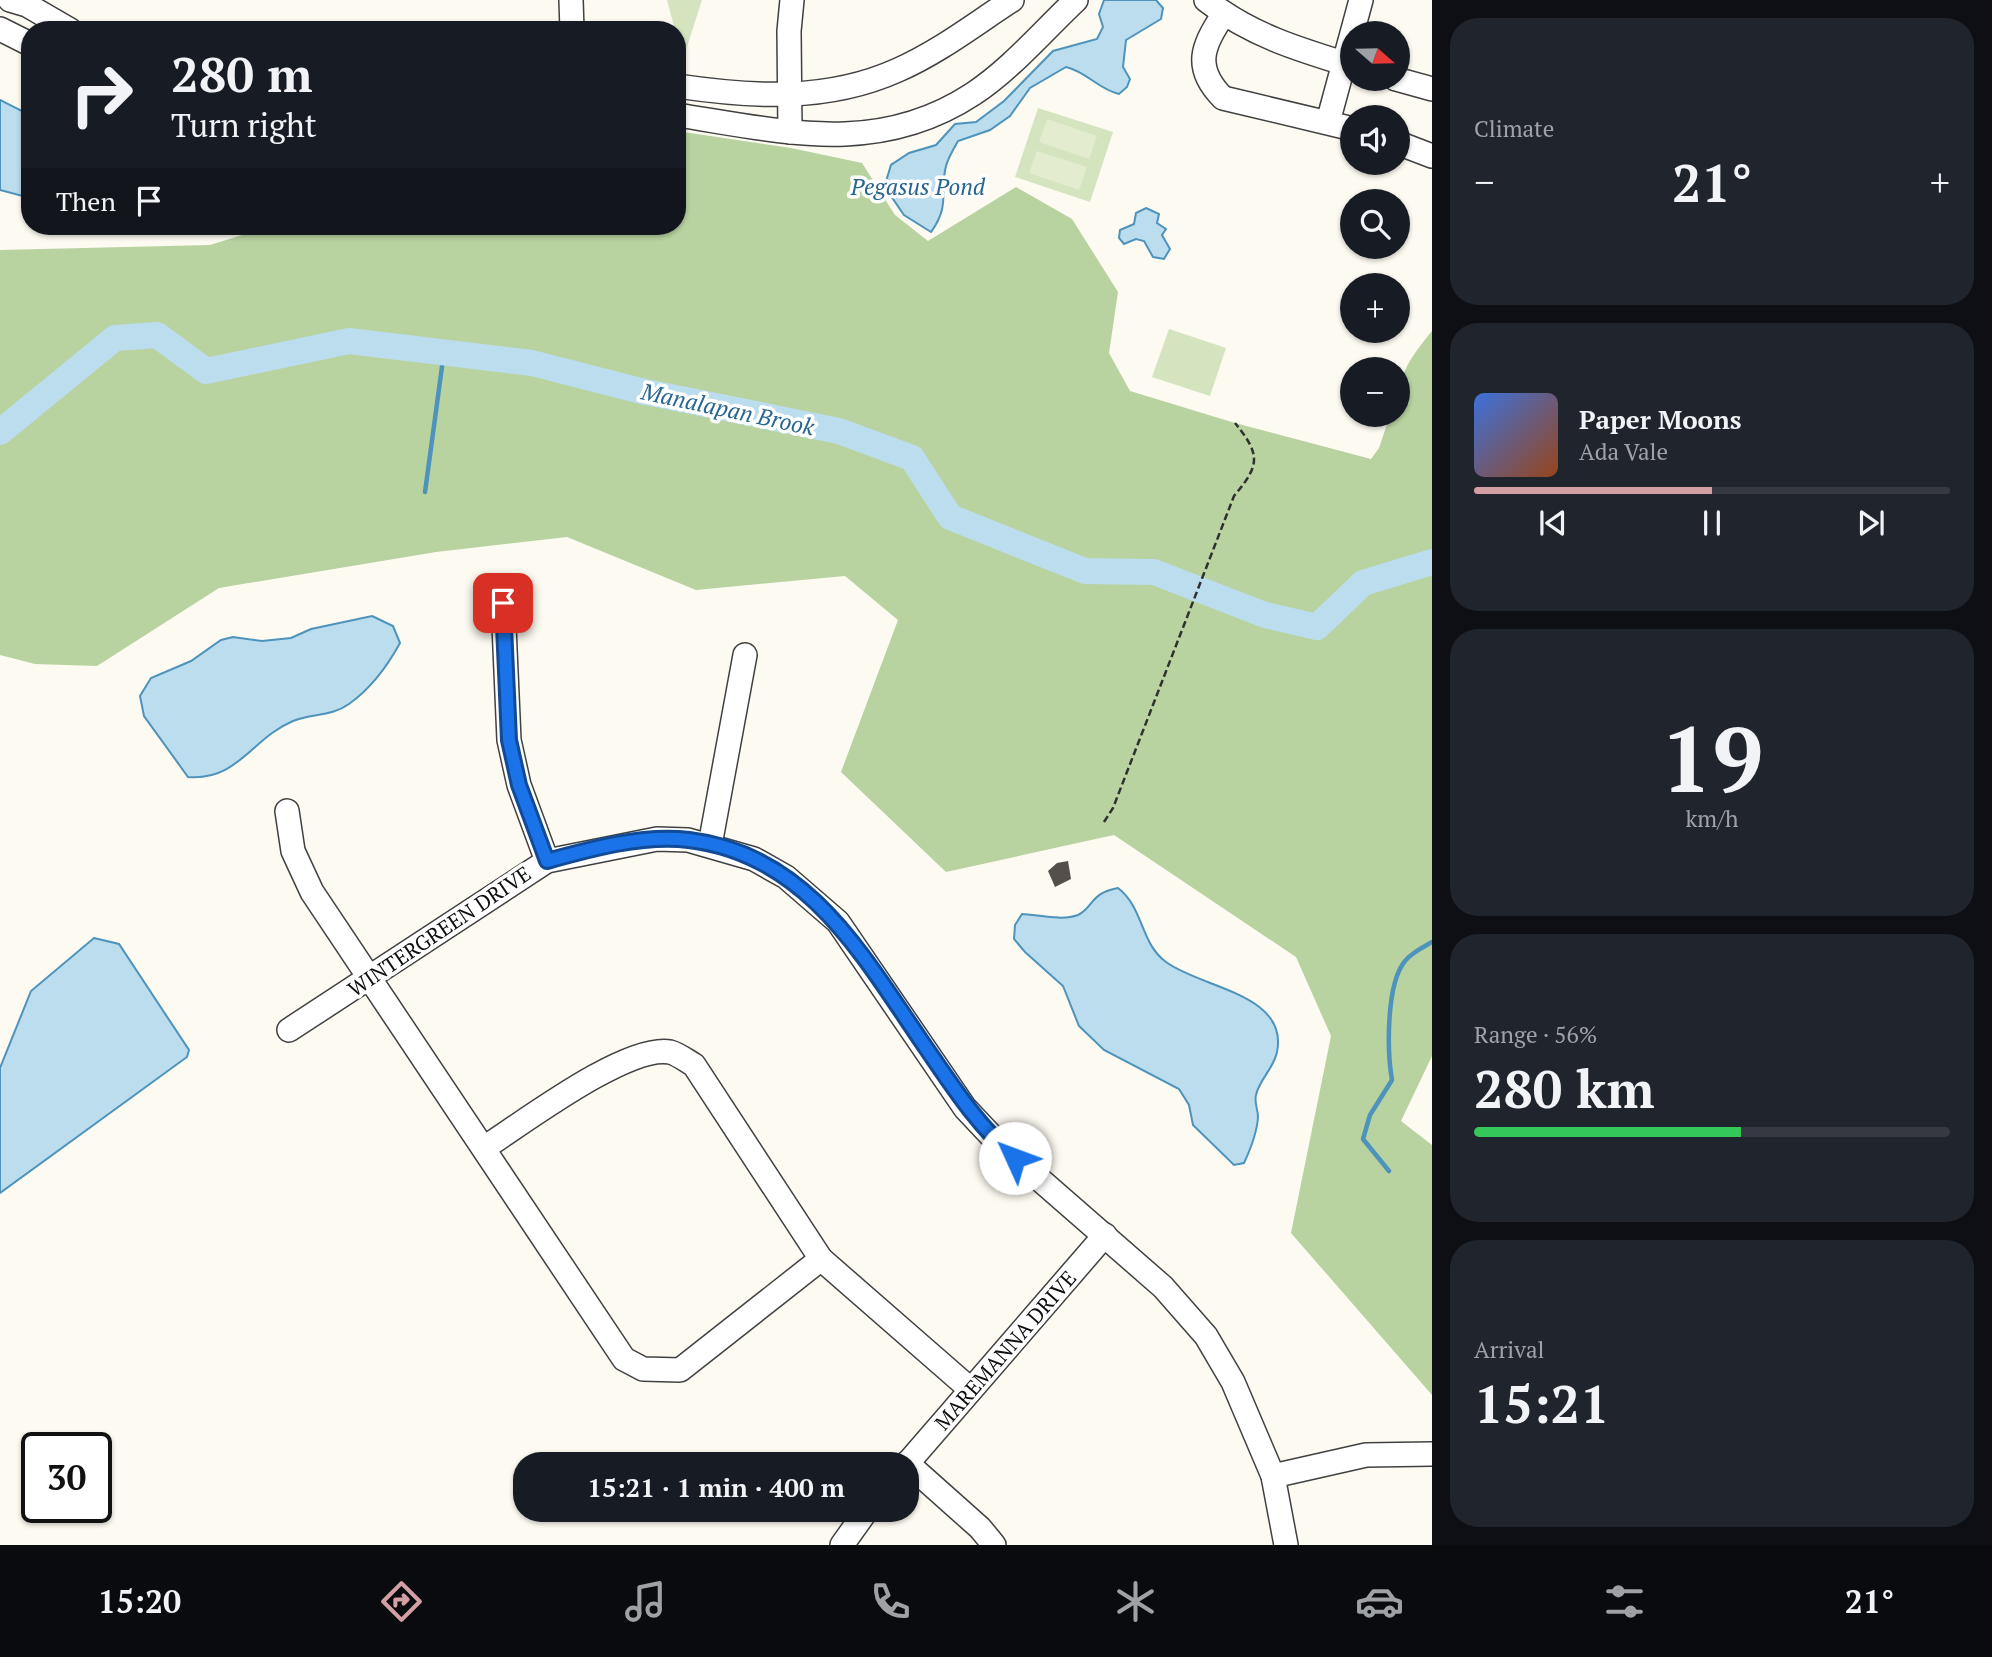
<!DOCTYPE html>
<meta charset="utf-8">
<style>
:root{--surface:#171b24;--page:#20242c;--text:#f1f3f6;--muted:#9ea1a6;--line:#363941;--accent:#d29fa5}
body{margin:0;font-family:"PT Serif",serif;background:var(--page);color:var(--text);height:100vh;display:flex;flex-direction:column;font-size:26px;white-space:nowrap}
*{box-sizing:border-box;margin:0}
p{font-size:23px;color:var(--muted)}
.icon{flex:none;width:38px;height:38px;fill:none;stroke:currentColor;stroke-width:2;stroke-linecap:round;stroke-linejoin:round}
.map{position:relative;flex:1;overflow:hidden}
.drawer{display:flex;flex-direction:column;gap:18px;padding:18px;background:#0d0f14;width:560px}
.drawer>*{flex:none}
.guide{position:absolute;left:21px;top:21px;width:665px;height:214px;border-radius:28px;box-shadow:0 2px 5px #0004;background:#171b24;color:var(--text);overflow:hidden}
.needle{width:46px;rotate:110deg}
.controls{position:absolute;left:1340px;top:21px;display:grid;gap:14px}
.controls a{display:grid;place-items:center;width:70px;height:70px;border-radius:50%;background:var(--surface);box-shadow:0 2px 5px #0004;font-size:35px}
.speed{position:absolute;left:21px;top:1432px;display:flex;gap:14px;font-size:35px;font-weight:700;text-align:center}
.speed>*{display:grid;place-content:center;width:91px;height:91px;border-radius:50%;background:var(--surface);box-shadow:0 2px 5px #0004;line-height:1}
.speed .limit{border:4px solid #111;border-radius:10px;background:#fff;color:#111}
.pin{position:absolute;display:grid;place-items:center;width:60px;height:60px;color:#fff;margin:-30px;border-radius:14px;box-shadow:0 4px 10px #0006}
.me{position:absolute;width:77px;margin:-38px;rotate:313deg;stroke-linejoin:round;filter:drop-shadow(0 0 5px #0008)}
.turn{display:flex;align-items:center;gap:24px;height:147px;padding:0 35px;font-size:32px}
.turn .icon{width:91px;height:91px;stroke-width:2.5}
.turn b{display:block;font-size:49px;line-height:60px}
.then{display:flex;align-items:center;height:66px;padding:0 35px;background:#0003;gap:14px;font-size:26px}
.big{font-size:52px;font-weight:700;line-height:1.1}
.drawer .widget{flex:1;display:flex;flex-direction:column;justify-content:center;gap:10px;min-width:0;padding:0 24px;border-radius:28px;background:var(--page)}
.drawer .dial{align-items:center;gap:0}
.dial b{font-size:91px;line-height:1}
.song{display:flex;align-items:center;gap:21px}
.cover{width:84px;height:84px;border-radius:10px;background:linear-gradient(135deg,hsl(220 70% 55%),hsl(20 70% 35%))}
.played{height:7px;border-radius:4px;background:linear-gradient(90deg,var(--accent) 50%,var(--line) 50%)}
.keys{display:flex;justify-content:space-around;direction:ltr}
.heat{display:flex;justify-content:space-between;align-items:center;font-size:38px;direction:ltr}
.charge{height:10px;border-radius:5px;background:linear-gradient(90deg,#34c759 56%,var(--line) 0)}
.trip{position:absolute;left:513px;top:1452px;width:406px;height:70px;border-radius:28px;background:var(--surface);box-shadow:0 2px 5px #0004;font-weight:700;line-height:70px;text-align:center}
.menu{display:flex;height:112px;justify-content:space-around;align-items:center;background:#090b0e;color:var(--muted)}
.menu .icon{width:49px;height:49px}
.menu .active{color:var(--accent)}
.menu b{font-size:32px;color:var(--text)}
main{display:flex;flex:1;min-height:0}
.map>svg:first-child{display:block}
</style>
<main>
<div class="map">
<svg width="1432" height="1545" viewBox="0 0 1432 1545">
<rect width="100%" height="100%" fill="#fdfaf1"/>
<!-- green -->
<g fill="#d3e4bf">
<path d="M667,0H702L685,53L677,55V30H675Z"/>
<path d="M1038,108L1113,132L1090,202L1015,177Z"/>
<path d="M1169,329L1226,348L1210,396L1152,377Z"/>
</g>
<!-- forest -->
<path fill="#b8d2a0" d="M677,131L791,148L862,163L895,215L928,241L1016,187L1072,219L1118,292L1109,353L1130,391L1235,423L1371,459L1379,448L1390,415H1398C1398,374 1407,362 1432,331V1056L1401,1121L1432,1145V1395L1291,1233L1331,1036L1296,957L1114,835L946,872L841,772L898,620L845,576L696,590L567,537L436,552L219,588L97,666L35,664L0,655V250L210,245L271,226H677Z"/>
<!-- pitch -->
<g fill="#e3eccf">
<path d="M1047,119L1097,136L1089,159L1039,142Z"/>
<path d="M1037,151L1087,167L1079,190L1029,173Z"/>
</g>
<!-- water -->
<g fill="#bcddee" stroke="#4d93bb" stroke-width="2">
<path d="M1104,0H1156L1163,8L1161,19L1126,40L1123,67L1130,79L1127,87L1119,94C1098,89 1087,72 1066,67L1030,88L1010,116L990,130L958,141C954,148 948,158 946,166C939,193 951,204 931,232L904,215L891,196L887,178L891,165L909,153L936,145L955,124L976,122L1004,101L1053,51L1097,39L1103,27L1099,14Z"/>
<path d="M0,100L30,115V198L0,190Z"/>
<path d="M1146,208L1159,214L1157,223L1166,229L1162,235L1170,249L1164,259L1153,257L1144,241L1136,239L1124,244L1119,238L1120,230L1134,224L1136,213Z"/>
<path d="M372,616L393,626L400,643C388,665 370,689 349,704C331,717 312,713 293,721C252,738 238,781 188,777L144,716L140,696L151,678L191,661L221,640L233,637L262,641L291,638L311,629Z"/>
<path d="M1118,888C1144,908 1140,943 1166,962C1201,988 1289,994 1277,1052C1274,1068 1259,1080 1256,1095C1254,1102 1258,1110 1258,1117C1257,1133 1251,1148 1244,1163L1234,1165L1193,1125L1189,1105L1179,1089L1104,1050L1079,1026L1063,986L1025,952L1014,939L1015,925L1022,914C1039,915 1062,921 1078,915C1093,908 1090,893 1118,888Z"/>
<path d="M94,938L119,944L189,1050L187,1057L0,1193V1068L31,991Z"/>
</g>
<g fill="none" stroke-linecap="round" stroke-linejoin="round">
<!-- stream -->
<g stroke="#4d93bb" stroke-width="4.5">
<path d="M425,492L444,352"/>
<path d="M1389,1171L1363,1139L1370,1115L1392,1080C1387,1051 1386,984 1405,961C1411,953 1423,947 1432,942"/>
</g>
<!-- river -->
<path stroke="#bcddee" stroke-width="26" d="M0,432L115,338L157,335L206,371L349,341L532,363L641,391L839,431L912,458L950,517L1085,571L1154,572L1265,615L1317,627L1363,583L1432,562"/>
</g>
<!-- building -->
<path fill="#554f4c" d="M1068,861L1071,879L1055,887L1048,871L1057,863Z"/>
<g fill="none" stroke-linecap="round" stroke-linejoin="round">
<defs>
<g id="minor">
<path d="M10,0L27,5L70,30"/>
<path d="M571,0L572,30"/>
<path d="M1206,0C1250,35 1300,50 1353,66"/>
<path d="M1224,14C1202,45 1193,68 1223,98L1353,129"/>
<path d="M0,29L30,44"/>
<path d="M1396,79L1432,89"/>
<path d="M677,86C752,97 827,102 898,70C939,52 975,24 1012,0"/>
<path d="M677,115C782,131 877,157 973,94C1011,69 1043,31 1076,0"/>
<path d="M1328,122L1361,0"/>
<path d="M790,132L789,31L792,0"/>
<path d="M1398,143L1432,156"/>
<path d="M503,603L509,740L519,785L547,861"/>
<path d="M287,811L293,851L312,892L624,1359L643,1369L680,1370L821,1259L694,1065C687,1061 678,1054 670,1052C627,1044 523,1123 484,1148"/>
<path d="M710,845L745,655"/>
<path d="M289,1030L547,861L657,839L688,840L754,859L786,877L838,922L965,1108L998,1143L1163,1287L1206,1336L1233,1382L1273,1476L1286,1545"/>
<path d="M821,1259L970,1389"/>
<path d="M907,1463L980,1528L994,1545"/>
<path d="M906,1465L1105,1235"/>
<path d="M1273,1476L1366,1455L1432,1454"/>
<path d="M842,1545L867,1510"/>
</g>
</defs>
<!-- minor casing -->
<use href="#minor" stroke="#414141" stroke-width="26"/>
<!-- path -->
<path stroke="#303030" stroke-width="2.5" stroke-dasharray="7 3.5" stroke-linecap="butt" d="M1104,822L1113,808L1234,496C1260,465 1261,455 1235,423"/>
<!-- minor -->
<use href="#minor" stroke="#fff" stroke-width="23"/>
</g>
<g fill="none" stroke-linecap="round" stroke-linejoin="round">
<defs>
<path id="route" d="M503,603L509,740L519,785L547,861C590,849 644,834 689,840C806,854 862,954 922,1042C951,1084 976,1124 1015,1158"/>
</defs>
<!-- route casing -->
<use href="#route" stroke="#114b97" stroke-width="18"/>
<!-- route -->
<use href="#route" stroke="#1a73e8" stroke-width="12"/>
</g>
<g text-anchor="middle" dominant-baseline="central" stroke-width="7" stroke-linejoin="round" paint-order="stroke">
<!-- street labels -->
<g font-size="21" fill="#0e0e0e" stroke="#fff">
<text transform="translate(439 931) rotate(-34)">WINTERGREEN DRIVE</text>
<text transform="translate(1005 1350) rotate(-49)">MAREMANNA DRIVE</text>
</g>
<!-- water labels -->
<g font-size="23" font-style="italic" fill="#286690" stroke="#fff">
<text x="918" y="186">Pegasus Pond</text>
<text transform="translate(728 409) rotate(12)">Manalapan Brook</text>
</g>
</g>
</svg>
<div class="controls">
<a><svg class="needle" viewBox="-14 -14 28 28"><path d="M0-13l5 13h-10z" fill="#e53935"/><path d="M0 13l5-13h-10z" fill="#9ea1a6"/></svg></a>
<a><svg class="icon" aria-label="sound" viewBox="0 0 24 24"><path d="M4 9h4l5-4v14l-5-4H4zM17 9q2 3 0 6"/></svg></a>
<a><svg class="icon" aria-label="search" viewBox="0 0 24 24"><circle cx="10" cy="10" r="6"/><path d="M15 15l6 6"/></svg></a>
<a>+</a>
<a>−</a>
</div>
<div class="speed"><div class="limit">30</div></div>
<div class="pin" style="left:503px;top:603px;background:#d93025"><svg class="icon" aria-label="arrive" viewBox="0 0 24 24"><path d="M6 21V4h12l-3 4 3 4H6"/></svg></div>
<svg class="me" style="left:1015px;top:1158px" viewBox="-20 -20 40 40"><circle r="19" fill="#fff"/><path d="M0-13L10 11 0 6-10 11z" fill="#1a73e8"/></svg>
<div class="trip">15:21 · 1 min · 400 m</div>
<div class="guide">
<div class="turn"><svg class="icon" aria-label="right" viewBox="0 0 24 24"><path d="M7 20v-9h11M14 6l5 5-5 5"/></svg><div><b>280 m</b>Turn right</div></div>
<div class="then">Then<svg class="icon" aria-label="arrive" viewBox="0 0 24 24"><path d="M6 21V4h12l-3 4 3 4H6"/></svg></div>
</div>
</div>
<section class="drawer">
<div class="widget"><p>Climate</p>
<div class="heat"><a>−</a><b class="big">21°</b><a>+</a></div>
</div>
<div class="widget">
<div class="song"><i class="cover"></i><div><b>Paper Moons</b><p>Ada Vale</p></div></div>
<div class="played"></div>
<div class="keys"><svg class="icon" aria-label="previous" viewBox="0 0 24 24"><path d="M18 5L8 12l10 7zM5 5v14"/></svg><svg class="icon" aria-label="pause" viewBox="0 0 24 24"><path d="M8 5v14M16 5v14"/></svg><svg class="icon" aria-label="next" viewBox="0 0 24 24"><path d="M6 5l10 7-10 7zM19 5v14"/></svg></div>
</div>
<div class="widget dial"><b>19</b><p>km/h</p></div>
<div class="widget"><p>Range · 56%</p><b class="big">280 km</b><div class="charge"></div></div>
<div class="widget"><p>Arrival</p><b class="big">15:21</b></div>
</section>
</main>
<nav class="menu">
<b>15:20</b>
<svg class="icon active" aria-label="directions" viewBox="0 0 24 24"><path d="M12 3l9 9-9 9-9-9zM9 14v-3h6M13 9l2 2-2 2"/></svg>
<svg class="icon" aria-label="music" viewBox="0 0 24 24"><path d="M9 18V5l10-2v13"/><circle cx="6" cy="18" r="3"/><circle cx="16" cy="16" r="3"/></svg>
<svg class="icon" aria-label="phone" viewBox="0 0 24 24"><path d="M5 4h4l2 5-3 2q2 4 5 5l2-3 5 2v4C11 20 4 13 5 4z"/></svg>
<svg class="icon" aria-label="climate" viewBox="0 0 24 24"><path d="M12 3v18M4 7l16 10M4 17L20 7"/></svg>
<svg class="icon" aria-label="car" viewBox="0 0 24 24"><path d="M5 17H2v-5l4-1 3-4h7l3 4 3 1v5h-3M9 17h6M6 11h13"/><circle cx="7" cy="17" r="2"/><circle cx="17" cy="17" r="2"/></svg>
<svg class="icon" aria-label="filters" viewBox="0 0 24 24"><path d="M4 7h16M4 17h16"/><circle cx="9" cy="7" r="2"/><circle cx="15" cy="17" r="2"/></svg>
<b>21°</b>
</nav>
